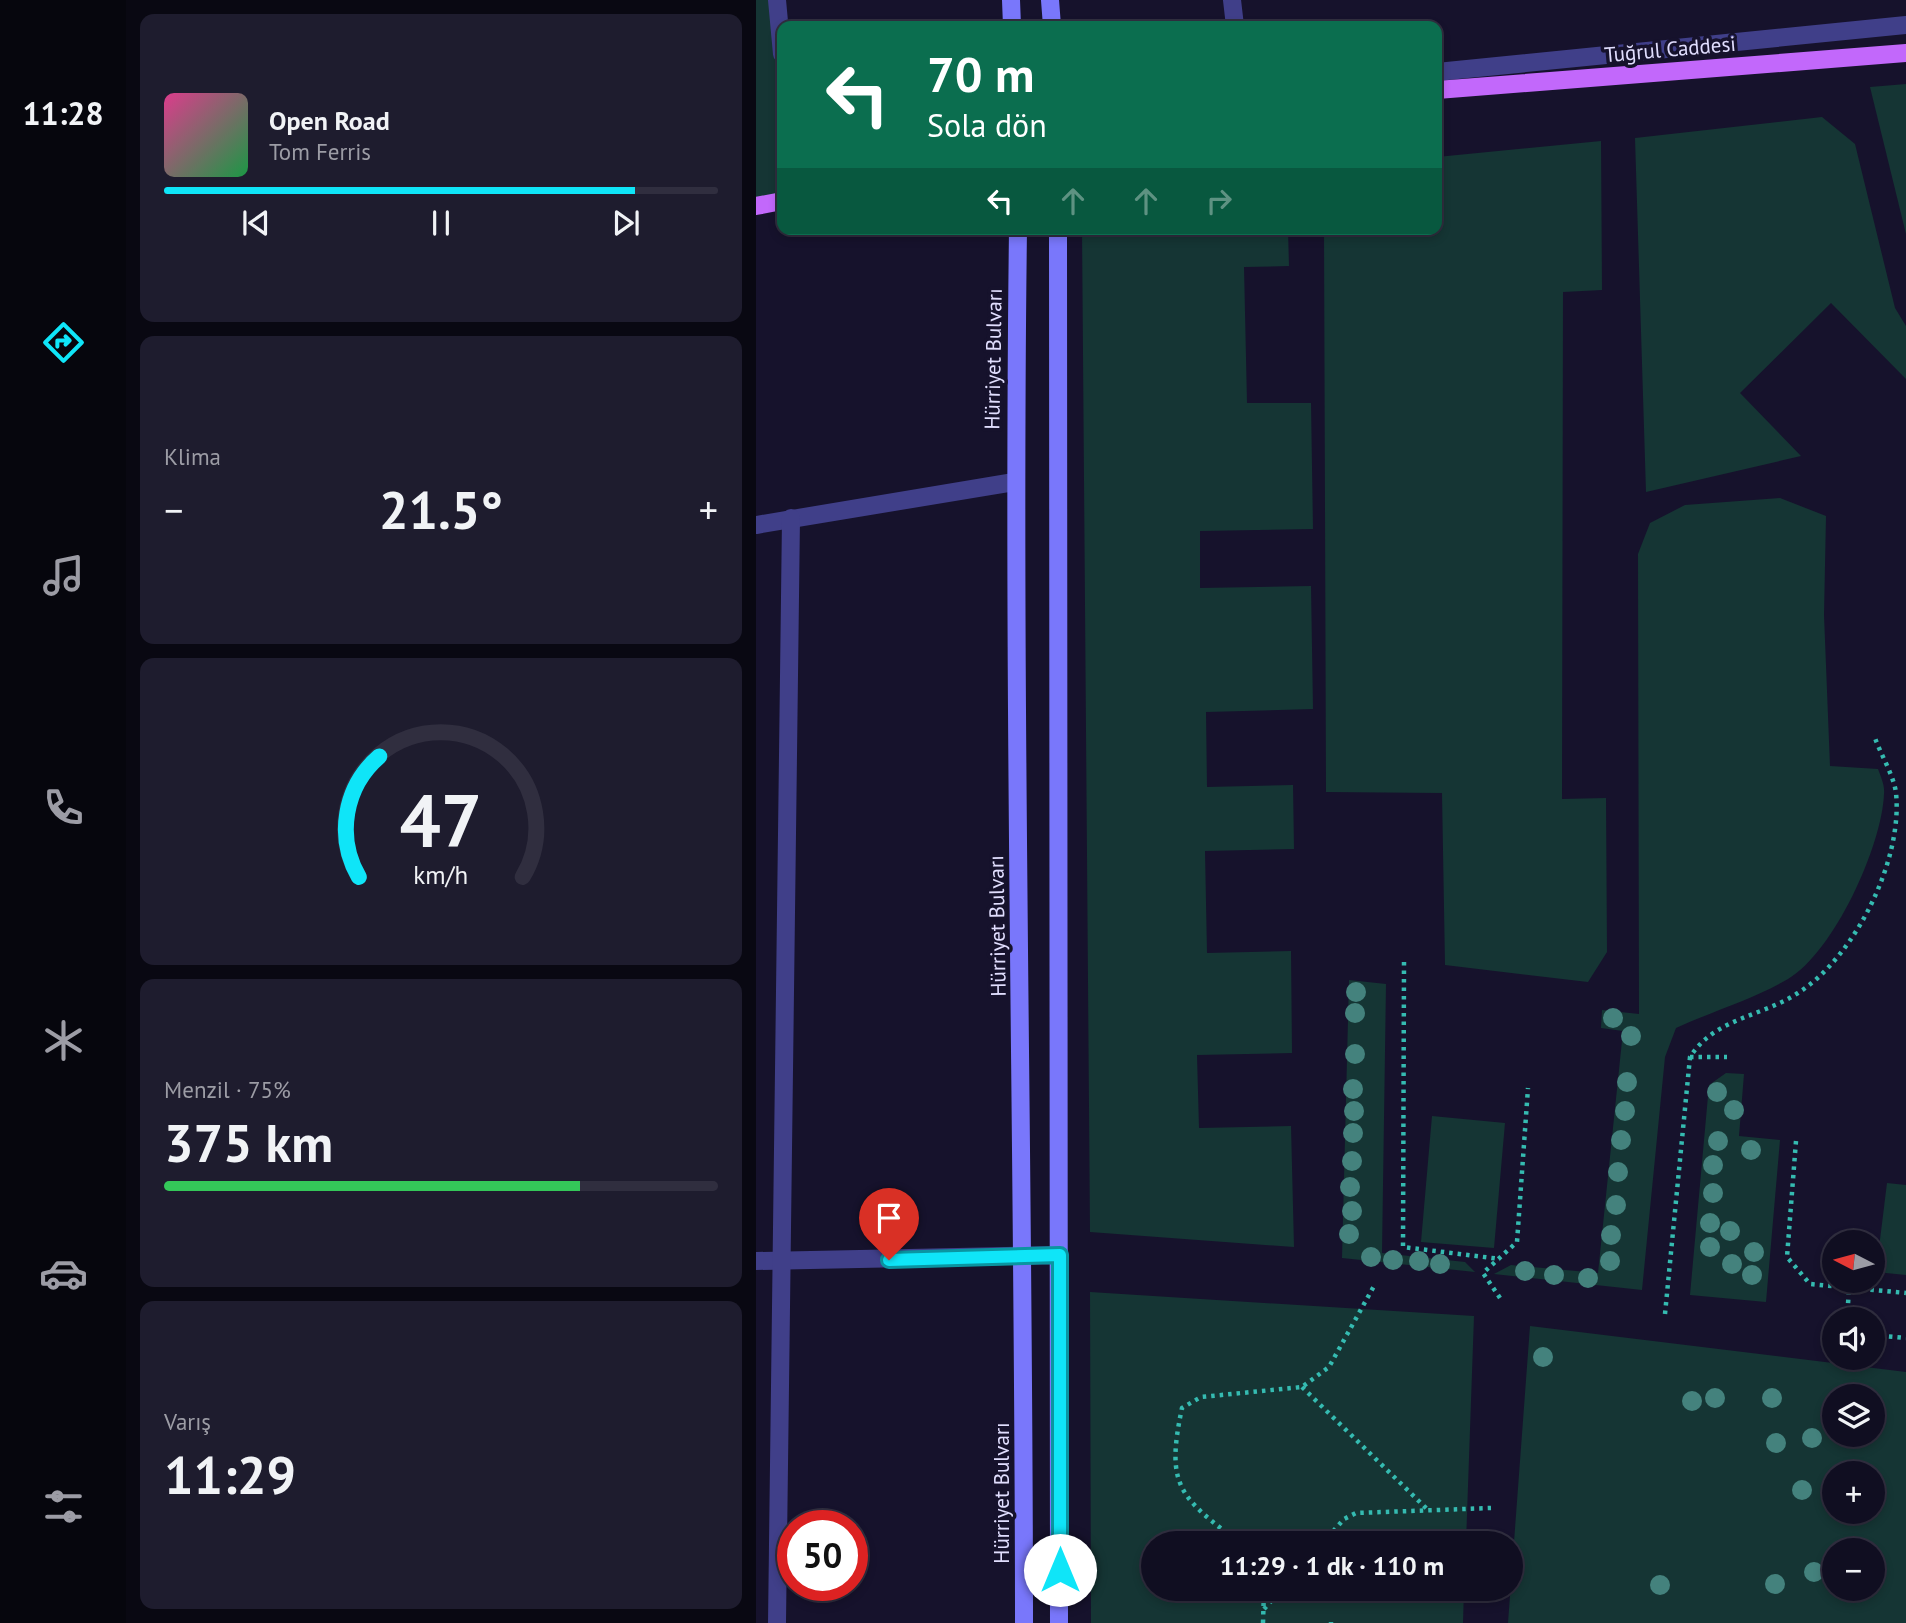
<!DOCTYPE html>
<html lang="tr">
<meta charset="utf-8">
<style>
:root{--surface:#100e21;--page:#1e1c2e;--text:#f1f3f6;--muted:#9c9ca5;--line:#302e3f;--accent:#0fe5f8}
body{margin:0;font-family:"PT Sans",sans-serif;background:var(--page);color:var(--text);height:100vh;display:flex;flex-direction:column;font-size:26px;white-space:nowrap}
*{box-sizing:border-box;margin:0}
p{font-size:23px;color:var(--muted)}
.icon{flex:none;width:38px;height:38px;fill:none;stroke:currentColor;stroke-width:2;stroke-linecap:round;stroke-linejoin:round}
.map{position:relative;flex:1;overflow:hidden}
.side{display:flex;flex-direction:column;gap:14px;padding:14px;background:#090812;width:630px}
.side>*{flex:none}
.banner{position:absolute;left:21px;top:21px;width:665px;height:214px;border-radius:14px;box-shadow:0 4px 10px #0003,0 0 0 2px var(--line);background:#0b6e4f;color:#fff;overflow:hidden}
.needle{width:46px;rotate:276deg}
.tools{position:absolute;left:1066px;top:1230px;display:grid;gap:14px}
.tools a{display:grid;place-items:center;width:63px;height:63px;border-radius:50%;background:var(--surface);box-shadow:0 4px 10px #0003,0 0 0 2px var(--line);font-size:35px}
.speed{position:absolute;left:21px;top:1510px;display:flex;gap:14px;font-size:35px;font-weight:700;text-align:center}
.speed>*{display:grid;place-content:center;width:91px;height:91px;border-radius:50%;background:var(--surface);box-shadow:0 4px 10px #0003,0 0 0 2px var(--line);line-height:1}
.speed .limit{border:10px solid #d22;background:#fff;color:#111}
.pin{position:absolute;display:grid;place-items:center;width:60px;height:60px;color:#fff;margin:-72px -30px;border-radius:50% 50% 50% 0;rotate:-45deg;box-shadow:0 0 7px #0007}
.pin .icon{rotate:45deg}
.me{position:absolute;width:77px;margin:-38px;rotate:0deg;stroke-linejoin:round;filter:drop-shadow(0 0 5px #0008)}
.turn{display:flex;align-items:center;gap:24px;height:147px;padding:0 35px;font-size:32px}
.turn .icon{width:91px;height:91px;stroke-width:2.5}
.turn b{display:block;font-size:49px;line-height:60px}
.lanes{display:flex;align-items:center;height:66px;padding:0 35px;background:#0003;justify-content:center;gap:35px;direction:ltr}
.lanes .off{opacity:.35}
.big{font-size:52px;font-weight:600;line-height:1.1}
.side .card{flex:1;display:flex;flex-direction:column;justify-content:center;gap:10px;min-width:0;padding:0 24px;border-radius:14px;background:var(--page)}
.side .dial{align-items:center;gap:0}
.dial svg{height:182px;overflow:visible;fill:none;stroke:var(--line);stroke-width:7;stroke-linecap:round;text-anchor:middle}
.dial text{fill:var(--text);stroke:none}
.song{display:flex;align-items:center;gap:21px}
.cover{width:84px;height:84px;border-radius:10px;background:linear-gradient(135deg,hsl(330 70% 55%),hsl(140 70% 35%))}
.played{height:7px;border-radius:4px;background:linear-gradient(90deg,var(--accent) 85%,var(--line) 85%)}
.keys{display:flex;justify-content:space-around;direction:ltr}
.heat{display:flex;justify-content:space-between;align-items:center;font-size:38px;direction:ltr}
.charge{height:10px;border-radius:5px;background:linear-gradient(90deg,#34c759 75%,var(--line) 0)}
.trip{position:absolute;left:385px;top:1531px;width:382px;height:70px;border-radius:35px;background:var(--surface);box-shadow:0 4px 10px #0003,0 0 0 2px var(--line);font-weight:600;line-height:70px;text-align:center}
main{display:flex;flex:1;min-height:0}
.tab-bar{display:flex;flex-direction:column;width:126px;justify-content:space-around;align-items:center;background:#06060d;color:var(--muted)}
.tab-bar .icon{width:49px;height:49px}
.tab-bar .active{color:var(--accent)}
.tab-bar b{font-size:32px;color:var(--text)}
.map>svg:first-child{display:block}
</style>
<main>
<nav class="tab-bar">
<b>11:28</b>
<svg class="icon active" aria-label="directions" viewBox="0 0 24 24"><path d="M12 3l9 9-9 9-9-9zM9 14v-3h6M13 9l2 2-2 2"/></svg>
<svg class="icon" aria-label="music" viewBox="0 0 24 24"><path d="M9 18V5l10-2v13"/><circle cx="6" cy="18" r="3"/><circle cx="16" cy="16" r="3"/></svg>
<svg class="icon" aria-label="phone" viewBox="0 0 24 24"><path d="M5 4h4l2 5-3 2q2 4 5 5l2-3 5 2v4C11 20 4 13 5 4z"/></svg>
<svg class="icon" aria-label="climate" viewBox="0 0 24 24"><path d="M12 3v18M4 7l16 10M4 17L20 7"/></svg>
<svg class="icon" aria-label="car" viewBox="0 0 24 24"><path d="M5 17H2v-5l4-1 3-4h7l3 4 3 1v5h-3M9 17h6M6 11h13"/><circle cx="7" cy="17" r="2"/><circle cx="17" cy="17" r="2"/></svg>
<svg class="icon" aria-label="filters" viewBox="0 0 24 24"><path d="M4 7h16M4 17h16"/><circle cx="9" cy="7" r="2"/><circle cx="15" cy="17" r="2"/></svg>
</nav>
<section class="side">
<div class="card">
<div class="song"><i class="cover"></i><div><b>Open Road</b><p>Tom Ferris</p></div></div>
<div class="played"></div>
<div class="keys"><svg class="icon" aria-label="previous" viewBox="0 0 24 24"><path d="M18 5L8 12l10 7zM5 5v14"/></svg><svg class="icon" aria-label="pause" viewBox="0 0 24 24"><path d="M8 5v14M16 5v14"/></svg><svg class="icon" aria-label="next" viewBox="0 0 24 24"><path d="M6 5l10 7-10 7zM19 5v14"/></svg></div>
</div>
<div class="card"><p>Klima</p>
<div class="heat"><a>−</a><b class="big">21.5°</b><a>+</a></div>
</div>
<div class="card dial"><svg viewBox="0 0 100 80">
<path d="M14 69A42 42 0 1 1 86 69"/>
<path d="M14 69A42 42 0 0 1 23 16" stroke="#0fe5f8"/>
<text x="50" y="56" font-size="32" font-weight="700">47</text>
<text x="50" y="72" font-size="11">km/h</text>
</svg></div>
<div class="card"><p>Menzil · 75%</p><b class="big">375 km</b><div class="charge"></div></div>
<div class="card"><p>Varış</p><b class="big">11:29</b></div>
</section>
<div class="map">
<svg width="1150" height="1623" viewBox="0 0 1150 1623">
<rect width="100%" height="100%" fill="#16122c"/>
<!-- green -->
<g fill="#153534" fill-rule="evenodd">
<path d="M0,0H21L26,55V201L0,206Z"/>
<path d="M1150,84V234L1114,87Z"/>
<path d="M1066,117L1099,144L1139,308L1150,326V379L1075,303L984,393L1045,456L890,492L879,138Z"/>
<path d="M845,141L846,290L807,292L806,799L850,798L851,952L832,982L689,965L686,793L570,792L568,229H681V157Z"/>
<path d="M326,229H532L533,266L488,267L491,403H555L557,529L444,531V588L555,586L557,709L450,712L451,787L537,785L538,849L449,851L451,953L535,951L536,1053L441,1055L443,1128L535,1126L538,1247L334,1232Z"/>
<path d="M1024,498L1070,516L1068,615L1074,766L1122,769C1125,777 1129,786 1128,794C1126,846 1078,952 1032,979C998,999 957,1011 920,1028L909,1057L886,1290L738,1274L755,1265L842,1273L867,1031L845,1028L846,1010L883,1014L882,554L894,523L929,505Z"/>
<path d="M593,980L630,984L626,1253L709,1262L719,1272L586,1258Z"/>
<path d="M970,1073L988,1074L983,1136L1024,1140L1010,1302L934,1295L953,1085Z"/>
<path d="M676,1116L749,1123L738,1248L665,1242Z"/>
<path d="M1131,1183L1150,1185V1275L1120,1272Z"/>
<path d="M334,1292L718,1316L710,1543L397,1544V1589H708L707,1623H335Z"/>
<path d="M774,1326L1150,1372V1623H752ZM1078,1396H1116V1435H1078ZM1078,1474H1116V1512H1078ZM1078,1550H1116V1589H1078Z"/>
</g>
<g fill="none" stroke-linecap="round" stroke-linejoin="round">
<!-- path -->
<g stroke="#35bbb1" stroke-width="4.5" stroke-dasharray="3.5 5" stroke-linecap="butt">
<path d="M648,962L647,1247L744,1259"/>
<path d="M934,1057H971"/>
<path d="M1040,1141L1031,1257L1054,1284L1150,1293"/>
<path d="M744,1298L727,1273L761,1242L772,1088"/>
<path d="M909,1314L934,1057C959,1018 1005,1017 1042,993C1099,957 1147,860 1140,793C1138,776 1125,755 1119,738"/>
<path d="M1091,1320L1093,1288"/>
<path d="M1116,1335L1150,1338"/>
<path d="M546,1387L671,1509"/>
<path d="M485,1544C424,1497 409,1487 426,1408L445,1397L546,1387L573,1367L618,1286"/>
<path d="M566,1544L588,1519L600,1513L735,1508"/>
<path d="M508,1609L526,1589"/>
<path d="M507,1623L508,1589"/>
<path d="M575,1623V1622"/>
</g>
<!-- street -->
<g stroke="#403f89" stroke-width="18">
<path d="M21,0L26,54"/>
<path d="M476,0L479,26"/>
<path d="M681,72L1150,25"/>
<path d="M0,525L258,482"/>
<path d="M0,1261L304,1255"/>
<path d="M21,1623L35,518"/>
</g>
<!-- secondary -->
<g stroke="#7977fb" stroke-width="18">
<path d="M255,0L256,26"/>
<path d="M294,0L296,26"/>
<path d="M262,229C256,694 268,1158 268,1623"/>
<path d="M302,229L303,1623"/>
</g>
<!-- primary -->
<g stroke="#c268fb" stroke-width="18">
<path d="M681,90L1150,53"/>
<path d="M0,206L26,201"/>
</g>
</g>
<!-- trees -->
<g fill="#44827d">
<circle cx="600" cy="992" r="10"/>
<circle cx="599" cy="1013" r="10"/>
<circle cx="857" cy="1018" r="10"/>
<circle cx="875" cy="1036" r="10"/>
<circle cx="599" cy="1054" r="10"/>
<circle cx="871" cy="1082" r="10"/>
<circle cx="597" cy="1089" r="10"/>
<circle cx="961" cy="1092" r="10"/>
<circle cx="978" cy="1110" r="10"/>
<circle cx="598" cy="1111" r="10"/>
<circle cx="869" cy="1111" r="10"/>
<circle cx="597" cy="1133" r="10"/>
<circle cx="865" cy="1140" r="10"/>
<circle cx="962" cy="1141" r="10"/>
<circle cx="995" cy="1150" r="10"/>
<circle cx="596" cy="1161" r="10"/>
<circle cx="957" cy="1165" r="10"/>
<circle cx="862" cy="1172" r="10"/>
<circle cx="594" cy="1187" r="10"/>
<circle cx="957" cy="1193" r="10"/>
<circle cx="860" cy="1205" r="10"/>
<circle cx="596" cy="1211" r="10"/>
<circle cx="954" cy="1223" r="10"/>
<circle cx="974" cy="1231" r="10"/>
<circle cx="593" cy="1234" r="10"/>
<circle cx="855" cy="1235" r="10"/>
<circle cx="954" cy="1247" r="10"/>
<circle cx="998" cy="1252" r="10"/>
<circle cx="615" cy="1257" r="10"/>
<circle cx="637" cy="1260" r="10"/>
<circle cx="663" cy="1261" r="10"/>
<circle cx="854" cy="1261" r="10"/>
<circle cx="684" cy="1264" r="10"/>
<circle cx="976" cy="1264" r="10"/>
<circle cx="769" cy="1271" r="10"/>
<circle cx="798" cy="1275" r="10"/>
<circle cx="996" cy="1275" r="10"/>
<circle cx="832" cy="1278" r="10"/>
<circle cx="787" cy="1357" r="10"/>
<circle cx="959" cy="1398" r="10"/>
<circle cx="1016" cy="1398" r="10"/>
<circle cx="936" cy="1401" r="10"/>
<circle cx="1056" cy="1438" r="10"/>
<circle cx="1020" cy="1443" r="10"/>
<circle cx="1046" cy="1490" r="10"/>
<circle cx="1058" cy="1572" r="10"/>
<circle cx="1019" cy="1584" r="10"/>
<circle cx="904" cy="1585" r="10"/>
</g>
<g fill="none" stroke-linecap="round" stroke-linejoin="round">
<defs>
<path id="route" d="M133,1260L304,1255V1570"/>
</defs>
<!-- route casing -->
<use href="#route" stroke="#0a95a1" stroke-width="18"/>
<!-- route -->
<use href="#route" stroke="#0fe5f8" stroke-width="12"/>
</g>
<g text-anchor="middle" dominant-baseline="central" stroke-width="7" stroke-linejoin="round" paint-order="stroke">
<!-- street labels -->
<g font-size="21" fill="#e1defe" stroke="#16122c">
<text transform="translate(914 49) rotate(-5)">Tuğrul Caddesi</text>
<text transform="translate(237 359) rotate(-89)">Hürriyet Bulvarı</text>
<text transform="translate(241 926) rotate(-91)">Hürriyet Bulvarı</text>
<text transform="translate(245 1493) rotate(-90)">Hürriyet Bulvarı</text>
</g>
</g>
</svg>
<div class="tools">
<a><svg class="needle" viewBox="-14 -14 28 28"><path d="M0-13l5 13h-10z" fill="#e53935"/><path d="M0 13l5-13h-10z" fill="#9c9ca5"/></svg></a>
<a><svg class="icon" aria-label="sound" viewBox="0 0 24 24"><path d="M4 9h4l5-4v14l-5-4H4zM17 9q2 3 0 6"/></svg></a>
<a><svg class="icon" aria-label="layers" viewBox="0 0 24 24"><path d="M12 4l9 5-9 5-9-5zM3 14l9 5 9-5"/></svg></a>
<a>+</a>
<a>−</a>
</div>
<div class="speed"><div class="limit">50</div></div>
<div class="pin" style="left:133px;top:1260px;background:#d93025"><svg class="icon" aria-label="arrive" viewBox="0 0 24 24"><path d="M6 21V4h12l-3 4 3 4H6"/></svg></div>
<svg class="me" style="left:304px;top:1570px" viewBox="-20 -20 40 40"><circle r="19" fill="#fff"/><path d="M0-13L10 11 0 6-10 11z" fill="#0fe5f8"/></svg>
<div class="trip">11:29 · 1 dk · 110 m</div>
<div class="banner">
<div class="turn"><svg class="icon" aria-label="left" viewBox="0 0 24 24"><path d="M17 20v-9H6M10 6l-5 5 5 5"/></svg><div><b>70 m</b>Sola dön</div></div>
<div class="lanes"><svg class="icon" aria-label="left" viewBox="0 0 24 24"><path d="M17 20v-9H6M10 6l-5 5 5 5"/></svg><svg class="icon off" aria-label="ahead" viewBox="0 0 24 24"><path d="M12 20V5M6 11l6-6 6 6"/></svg><svg class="icon off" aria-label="ahead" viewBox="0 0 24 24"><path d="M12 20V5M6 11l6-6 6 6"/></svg><svg class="icon off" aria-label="right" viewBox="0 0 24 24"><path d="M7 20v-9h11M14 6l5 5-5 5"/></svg></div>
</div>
</div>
</main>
